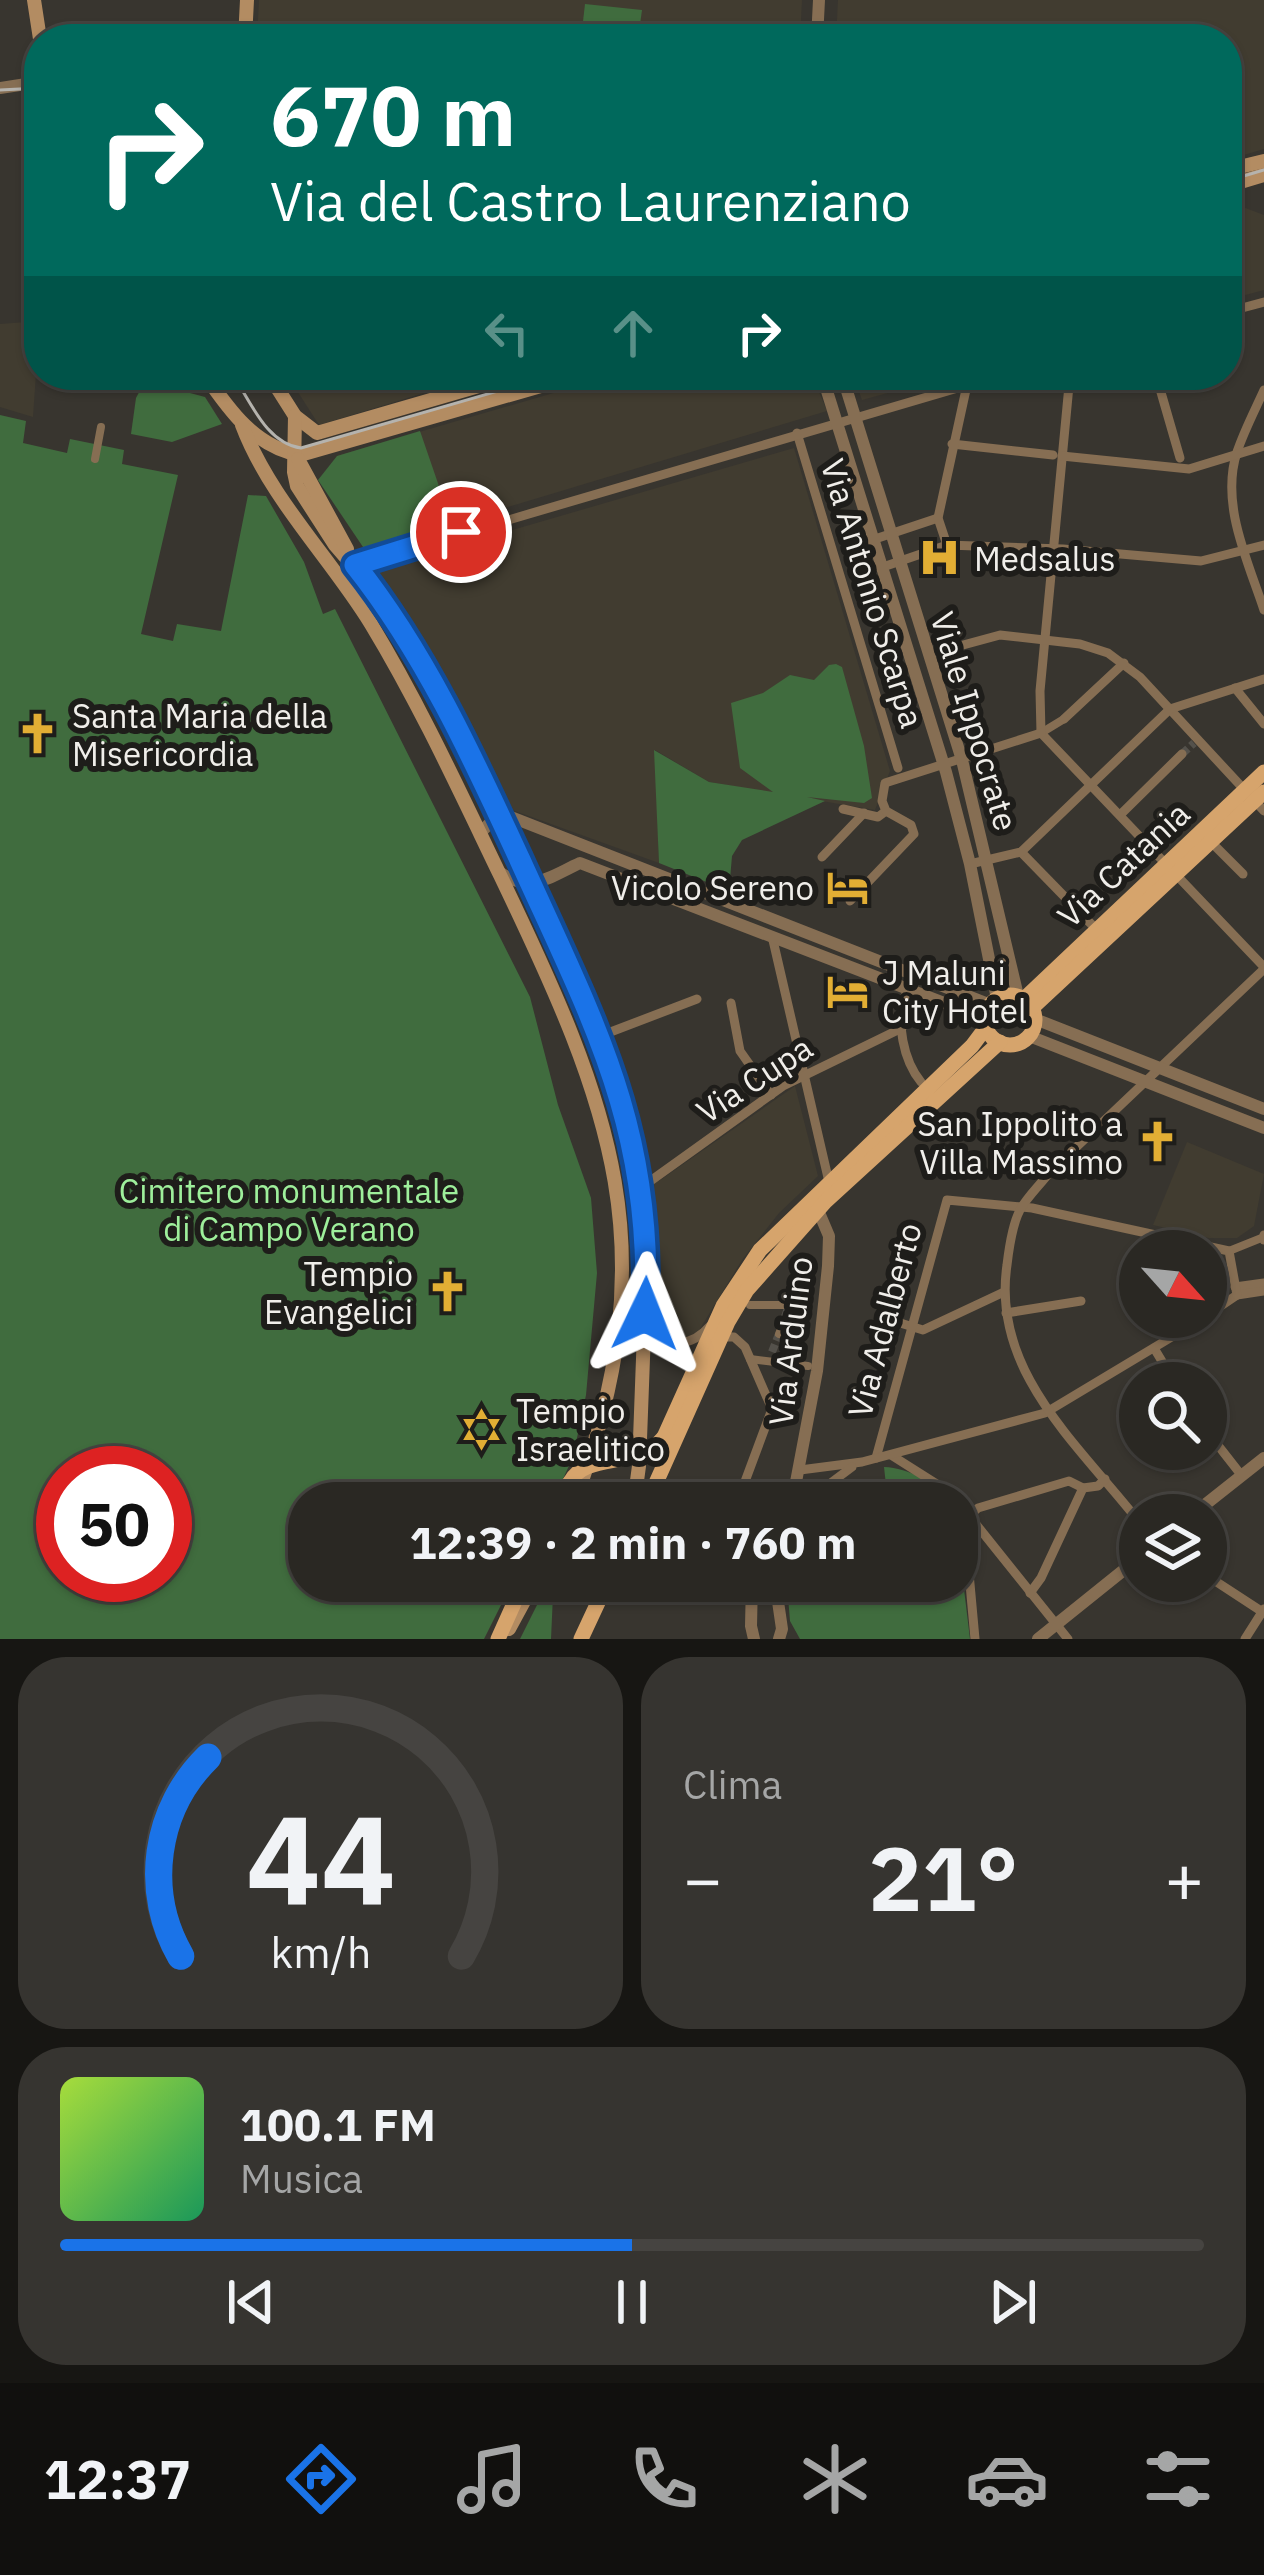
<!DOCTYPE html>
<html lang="it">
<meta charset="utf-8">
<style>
:root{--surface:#2a2823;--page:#363430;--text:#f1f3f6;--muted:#a5a6a6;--line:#464441;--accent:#1a73e8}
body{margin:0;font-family:"IBM Plex Sans",sans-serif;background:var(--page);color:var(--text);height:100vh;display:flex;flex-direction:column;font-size:45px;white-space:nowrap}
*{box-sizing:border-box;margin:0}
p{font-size:39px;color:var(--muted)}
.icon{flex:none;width:66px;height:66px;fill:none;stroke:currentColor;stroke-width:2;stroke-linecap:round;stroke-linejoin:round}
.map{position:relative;height:1639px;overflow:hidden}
.side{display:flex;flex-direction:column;gap:18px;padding:18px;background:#171613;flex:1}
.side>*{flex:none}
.guide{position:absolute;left:24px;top:24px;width:1218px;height:366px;border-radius:48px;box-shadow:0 3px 9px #0004,0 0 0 3px var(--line);background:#00695c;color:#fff;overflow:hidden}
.needle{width:78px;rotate:117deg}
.controls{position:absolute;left:1119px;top:1230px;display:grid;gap:24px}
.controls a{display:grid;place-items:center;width:108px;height:108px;border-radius:50%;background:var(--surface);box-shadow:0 3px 9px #0004,0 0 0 3px var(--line);font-size:60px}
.speed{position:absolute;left:36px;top:1446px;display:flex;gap:24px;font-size:60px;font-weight:700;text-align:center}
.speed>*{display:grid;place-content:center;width:156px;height:156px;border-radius:50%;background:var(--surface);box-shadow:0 3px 9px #0004,0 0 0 3px var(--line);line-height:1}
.speed .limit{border:18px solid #d22;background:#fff;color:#111}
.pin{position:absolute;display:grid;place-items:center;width:102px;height:102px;color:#fff;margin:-51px;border:6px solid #fff;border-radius:50%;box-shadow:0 3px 12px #0007}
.me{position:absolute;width:132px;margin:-66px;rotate:2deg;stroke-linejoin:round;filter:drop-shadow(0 0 9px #0008)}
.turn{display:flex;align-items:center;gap:42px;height:252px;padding:0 48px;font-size:54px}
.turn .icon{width:156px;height:156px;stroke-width:2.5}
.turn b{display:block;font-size:84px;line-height:102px}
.lanes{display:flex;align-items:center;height:114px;padding:0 48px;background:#0003;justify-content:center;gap:60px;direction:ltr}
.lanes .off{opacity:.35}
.big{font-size:90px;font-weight:700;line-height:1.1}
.side .widget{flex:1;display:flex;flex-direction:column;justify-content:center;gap:18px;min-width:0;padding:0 42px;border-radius:48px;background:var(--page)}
.side .dial{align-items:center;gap:0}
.dial svg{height:312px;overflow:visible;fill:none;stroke:var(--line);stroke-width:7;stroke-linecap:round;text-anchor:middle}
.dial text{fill:var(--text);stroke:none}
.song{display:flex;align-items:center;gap:36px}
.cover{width:144px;height:144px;border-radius:18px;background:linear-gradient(135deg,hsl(80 70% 55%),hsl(150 70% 35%))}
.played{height:12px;border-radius:6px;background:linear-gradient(90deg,var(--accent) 50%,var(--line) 50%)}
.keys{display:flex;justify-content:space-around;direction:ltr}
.heat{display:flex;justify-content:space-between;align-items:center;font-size:66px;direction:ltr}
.side .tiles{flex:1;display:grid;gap:18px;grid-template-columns:1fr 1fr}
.widget:last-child{grid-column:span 2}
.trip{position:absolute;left:288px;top:1482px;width:690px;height:120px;border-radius:48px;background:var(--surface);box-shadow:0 3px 9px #0004,0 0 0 3px var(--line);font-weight:700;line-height:120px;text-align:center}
.tab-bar{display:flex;height:192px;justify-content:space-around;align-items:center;background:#11100e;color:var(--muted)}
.tab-bar .icon{width:84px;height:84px}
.tab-bar .current{color:var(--accent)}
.tab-bar b{font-size:54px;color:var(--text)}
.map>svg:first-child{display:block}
</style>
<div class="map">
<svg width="1264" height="1639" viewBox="0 0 1264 1639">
<rect width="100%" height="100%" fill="#38352f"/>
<!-- built -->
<g fill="#413c30">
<path d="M259,0H802L800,39H257Z"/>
<path d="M838,0H1264V149L1227,160V39H836Z"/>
<path d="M1227,201L1264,215V290L1227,300Z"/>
<path d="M39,321V330L33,417L0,407V324Z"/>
<path d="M287,375H483L319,425Z"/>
<path d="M615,375H812L827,411L365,550L337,456Z"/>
<path d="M853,375H954L862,400Z"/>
<path d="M794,448L890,771L875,810L709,782L655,750L659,863L504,807L416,637L375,570Z"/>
<path d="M795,1086L818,1176L779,1213L742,1260L698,1332L685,1338H670L658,1328L654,1319L656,1227L651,1181H659Z"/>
<path d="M1187,1142L1264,1174L1254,1226L1237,1238H1209L1153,1225Z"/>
</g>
<!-- green -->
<g fill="#406c3e" fill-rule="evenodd">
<path d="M585,4L642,10L638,39H581Z"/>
<path d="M145,381L205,397L222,424L172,442L131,434L136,398Z"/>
<path d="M0,415L26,421L23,443L67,453L70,439L124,450L122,464L178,475L141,634L173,641L177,624L221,631L248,495L266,496L304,562L323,614L335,609L530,997L558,1105L591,1198L597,1273L586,1395L573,1457L552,1503H309V1581H513L484,1639H0ZM63,1473H165V1575H63Z"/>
<path d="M420,431L452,524L365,550L318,480L337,456Z"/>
<path d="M836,664L842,667L864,746L872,798L864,803L807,797L825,801L742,840L732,856L729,891L659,863L654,750L709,782L773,792L740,768L731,703L763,693L790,675L814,680L829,665Z"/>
<path d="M884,1467C909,1468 936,1483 951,1503H933L919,1490L905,1489L899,1503H888Z"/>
<path d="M957,1562L961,1564L970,1639H800L790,1621L787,1585L810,1581H957Z"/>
<path d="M549,1581H559L553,1595L551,1639H520Z"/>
</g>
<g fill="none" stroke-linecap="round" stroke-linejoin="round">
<!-- pedestrian-tunnel -->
<g stroke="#54514b" stroke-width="8" stroke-dasharray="8 4" stroke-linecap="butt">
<path d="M1182,754L1194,743"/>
<path d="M781,1329L789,1305"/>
<path d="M772,1352L779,1334"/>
</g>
<!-- pedestrian -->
<g stroke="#866e53" stroke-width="8">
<path d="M95,459L101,427"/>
<path d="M1041,733L1064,719"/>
<path d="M1229,1251L1264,1237"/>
<path d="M750,1305H799"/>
<path d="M779,1334L781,1329"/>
<path d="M750,1359L808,1366"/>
</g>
<!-- minor -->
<g stroke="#866e53" stroke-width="9">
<path d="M1227,312L1264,302"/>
<path d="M1070,375L1040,691L1041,733L1264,967"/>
<path d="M1156,375L1180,458"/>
<path d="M1264,390C1255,410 1244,431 1237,452C1220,504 1248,561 1264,610"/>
<path d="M797,433L898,768"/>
<path d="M952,444L1053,455"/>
<path d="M1062,456L1189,469L1264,446"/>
<path d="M872,540L938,518"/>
<path d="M947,545L938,518L967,385"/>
<path d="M355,565L1002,375"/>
<path d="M880,568L947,545L1063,549L1201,561L1264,545"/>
<path d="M941,651L1000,635L1080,644L1108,653L1140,677L1264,811"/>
<path d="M1235,688L1264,724"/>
<path d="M1064,719L1124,663"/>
<path d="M843,809L878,817L886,811"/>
<path d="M1120,815L1182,754"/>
<path d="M1211,842L1243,874"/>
<path d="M1021,852L1097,930"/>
<path d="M822,857L864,813"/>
<path d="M970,864L1021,852L1170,709L1264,679"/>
<path d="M850,901L914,834L911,825L886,811L882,801L885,783L1041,733"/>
<path d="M772,936L829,1182"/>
<path d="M905,996C896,1022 903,1060 921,1082"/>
<path d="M731,1003L740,1051L771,1095"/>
<path d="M600,1036L697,999"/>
<path d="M642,1187L783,1086L902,1028"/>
<path d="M1264,1235V1240"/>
<path d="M1235,1287L1264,1283"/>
<path d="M1237,1295L1264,1291"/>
<path d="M881,1302L897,1322L923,1330L1004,1292"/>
<path d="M1006,1313L1081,1301"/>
<path d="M1206,1316L1237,1295"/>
<path d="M647,1319C663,1346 688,1351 710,1326"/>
<path d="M721,1337H734L745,1347L772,1409L737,1503"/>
<path d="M1154,1348L1175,1383"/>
<path d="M1206,1430L1242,1476"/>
<path d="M891,1455L951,1493L1068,1639"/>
<path d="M876,1458L947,1200L1032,1208L1229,1251L1237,1295"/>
<path d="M800,1470L862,1462L1045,1413L1205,1317"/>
<path d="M662,1483L707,1503"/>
<path d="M764,1503L786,1497"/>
<path d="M804,1503L852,1467"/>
<path d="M1140,1523C1080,1446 991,1372 1007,1265C1009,1248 1012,1225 1020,1210C1027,1197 1040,1185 1049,1173L1264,969"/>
<path d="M1206,1575L1264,1613"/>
<path d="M1030,1593L1041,1578L1083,1488L1098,1486L1105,1479"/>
<path d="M975,1639L965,1529L968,1517L978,1508L1069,1481L1083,1488"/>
<path d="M1245,1639L1264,1609"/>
</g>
<!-- tertiary -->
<g stroke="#866e53" stroke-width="12">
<path d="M817,39L819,0"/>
<path d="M0,88L39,82"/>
<path d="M822,375L946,772L970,864L997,999"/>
<path d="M842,375L962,760L1018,996"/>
<path d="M481,832L499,814L511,817L991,1005"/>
<path d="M498,871C530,895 549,877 580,863L986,1019"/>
<path d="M1035,1019L1264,1109"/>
<path d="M1029,1036L1264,1128"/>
<path d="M792,1503L817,1371L828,1266L829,1236L815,1203"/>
<path d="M1192,1515L1264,1458"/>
<path d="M752,1581L751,1626L754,1639"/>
<path d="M775,1581L782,1629L779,1639"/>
<path d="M1038,1639L1140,1557"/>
</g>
<!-- secondary -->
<g stroke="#b38c62" stroke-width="14">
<path d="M34,0L40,39"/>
<path d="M245,39L247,0"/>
<path d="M1227,170L1264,161"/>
<path d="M1227,186L1264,175"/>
<path d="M205,375C229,410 255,447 300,455L579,375"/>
<path d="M269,375L295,416L317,433L517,375"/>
<path d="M295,416L294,472L297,486L335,545L386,604L427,674L499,814L572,973L616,1082L642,1187L647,1251L639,1466L634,1503"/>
<path d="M242,425C270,499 330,557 371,624C420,705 459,790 500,875C612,1108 669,1249 574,1503"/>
<path d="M298,459L347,549"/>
<path d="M509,1629L535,1581"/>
</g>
<!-- primary -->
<g stroke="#d6a46c" stroke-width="15">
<circle cx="1010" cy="1020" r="25"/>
<path d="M1024,999L1264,772"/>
<path d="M1032,1008L1264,792"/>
<path d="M664,1437L723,1306L760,1250L972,1046L987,1026"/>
<path d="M560,1503L570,1482"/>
<path d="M647,1503L728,1322L747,1290L825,1202L1000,1042"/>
<path d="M498,1639L524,1581"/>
<path d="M581,1639L608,1581"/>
</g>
<!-- tram -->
<g stroke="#b5b3ae" stroke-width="3">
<path d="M0,90L39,88"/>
<path d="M1227,181L1264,170"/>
<path d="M233,375C251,402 266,443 301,448L553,375"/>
</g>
<!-- primary-bridge -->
<path stroke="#d6a46c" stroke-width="15" d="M570,1482C587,1451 637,1470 664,1437"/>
</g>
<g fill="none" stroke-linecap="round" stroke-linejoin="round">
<defs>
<path id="route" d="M461,532L355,565C425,653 473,758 520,860C593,1021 654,1130 645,1314"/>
</defs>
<!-- route casing -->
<use href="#route" stroke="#114b97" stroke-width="30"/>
<!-- route -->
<use href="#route" stroke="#1a73e8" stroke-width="21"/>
</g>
<!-- icons -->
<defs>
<symbol id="hospital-bare" viewBox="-9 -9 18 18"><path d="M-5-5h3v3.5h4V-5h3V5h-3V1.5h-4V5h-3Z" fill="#e2ae34" stroke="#1e1d1a" stroke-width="2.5" paint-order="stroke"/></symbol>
<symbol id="church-bare" viewBox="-9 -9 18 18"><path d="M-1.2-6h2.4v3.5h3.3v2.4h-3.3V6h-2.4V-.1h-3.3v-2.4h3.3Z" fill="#e2ae34" stroke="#1e1d1a" stroke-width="2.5" paint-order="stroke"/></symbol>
<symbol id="hotel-bare" viewBox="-9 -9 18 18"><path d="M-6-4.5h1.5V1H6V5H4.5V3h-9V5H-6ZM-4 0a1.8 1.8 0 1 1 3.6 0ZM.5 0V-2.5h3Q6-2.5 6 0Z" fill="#e2ae34" stroke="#1e1d1a" stroke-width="2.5" paint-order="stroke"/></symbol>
<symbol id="synagogue-bare" viewBox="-9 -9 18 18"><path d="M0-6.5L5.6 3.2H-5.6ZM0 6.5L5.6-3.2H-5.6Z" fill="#e2ae34" stroke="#1e1d1a" stroke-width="2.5" paint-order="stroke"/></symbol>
</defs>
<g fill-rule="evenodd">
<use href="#hospital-bare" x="910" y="528" width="59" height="59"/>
<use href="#church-bare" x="8" y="704" width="59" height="59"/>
<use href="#hotel-bare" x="818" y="858" width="59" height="59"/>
<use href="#hotel-bare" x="818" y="962" width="59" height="59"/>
<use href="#church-bare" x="1128" y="1112" width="59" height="59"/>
<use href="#church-bare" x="418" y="1262" width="59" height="59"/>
<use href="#synagogue-bare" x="452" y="1400" width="59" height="59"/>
</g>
<g text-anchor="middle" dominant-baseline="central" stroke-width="12" stroke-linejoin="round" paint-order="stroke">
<!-- poi labels -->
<g font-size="33" fill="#f0eeea" stroke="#1e1d1a" text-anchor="start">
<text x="974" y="558">Medsalus</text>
<text x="72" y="715">Santa Maria della<tspan x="72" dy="38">Misericordia</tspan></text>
<text x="814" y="887" text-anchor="end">Vicolo Sereno</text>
<text x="882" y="972">J Maluni<tspan x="882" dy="38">City Hotel</tspan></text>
<text x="1123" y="1123" text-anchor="end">San Ippolito a<tspan x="1123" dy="38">Villa Massimo</tspan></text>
<text x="413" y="1273" text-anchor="end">Tempio<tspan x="413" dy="38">Evangelici</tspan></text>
<text x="516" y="1410">Tempio<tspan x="516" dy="38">Israelitico</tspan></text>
</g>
<!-- street labels -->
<g font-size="33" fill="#f0eeea" stroke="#1e1d1a">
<text transform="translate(873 593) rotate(73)">Via Antonio Scarpa</text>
<text transform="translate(975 721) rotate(73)">Viale Ippocrate</text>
<text transform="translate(1123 864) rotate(-43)">Via Catania</text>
<text transform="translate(754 1079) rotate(-33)">Via Cupa</text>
<text transform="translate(884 1320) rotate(-75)">Via Adalberto</text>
<text transform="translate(790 1341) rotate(-83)">Via Arduino</text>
</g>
<!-- park labels -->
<g font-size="33" fill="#9eef9b" stroke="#1e1d1a">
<text x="289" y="1190">Cimitero monumentale<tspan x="289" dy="38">di Campo Verano</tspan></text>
</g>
</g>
</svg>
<div class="controls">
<a><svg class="needle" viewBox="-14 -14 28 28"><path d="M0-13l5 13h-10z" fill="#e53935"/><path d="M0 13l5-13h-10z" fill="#a5a6a6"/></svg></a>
<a><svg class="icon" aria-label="search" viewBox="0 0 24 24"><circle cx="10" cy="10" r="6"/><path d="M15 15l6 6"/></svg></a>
<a><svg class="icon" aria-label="layers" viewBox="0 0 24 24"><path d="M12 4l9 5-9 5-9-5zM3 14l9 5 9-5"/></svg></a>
</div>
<div class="speed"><div class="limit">50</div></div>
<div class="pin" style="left:461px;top:532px;background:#d93025"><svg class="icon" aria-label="arrive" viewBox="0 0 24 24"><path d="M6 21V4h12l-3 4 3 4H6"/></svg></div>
<svg class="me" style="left:645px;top:1314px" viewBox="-20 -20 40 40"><path d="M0-17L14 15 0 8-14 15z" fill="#1a73e8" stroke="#fff" stroke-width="4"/></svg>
<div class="trip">12:39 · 2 min · 760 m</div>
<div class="guide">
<div class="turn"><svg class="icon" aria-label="right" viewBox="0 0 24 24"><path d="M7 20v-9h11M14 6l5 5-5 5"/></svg><div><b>670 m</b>Via del Castro Laurenziano</div></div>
<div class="lanes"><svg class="icon off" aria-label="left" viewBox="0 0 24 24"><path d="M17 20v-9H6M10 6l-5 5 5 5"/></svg><svg class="icon off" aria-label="ahead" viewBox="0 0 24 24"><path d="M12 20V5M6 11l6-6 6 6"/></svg><svg class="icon" aria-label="right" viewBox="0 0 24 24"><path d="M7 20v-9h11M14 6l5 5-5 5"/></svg></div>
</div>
</div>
<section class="side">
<div class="tiles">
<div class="widget dial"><svg viewBox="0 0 100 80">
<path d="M14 69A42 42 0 1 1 86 69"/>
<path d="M14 69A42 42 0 0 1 21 18" stroke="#1a73e8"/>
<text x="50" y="56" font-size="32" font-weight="700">44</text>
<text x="50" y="72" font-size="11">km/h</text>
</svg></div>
<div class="widget"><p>Clima</p>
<div class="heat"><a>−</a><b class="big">21°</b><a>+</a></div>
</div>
<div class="widget">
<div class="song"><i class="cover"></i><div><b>100.1 FM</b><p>Musica</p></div></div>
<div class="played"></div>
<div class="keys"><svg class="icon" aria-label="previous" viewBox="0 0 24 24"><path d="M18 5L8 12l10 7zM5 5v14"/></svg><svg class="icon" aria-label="pause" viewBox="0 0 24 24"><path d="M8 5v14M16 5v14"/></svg><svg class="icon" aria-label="next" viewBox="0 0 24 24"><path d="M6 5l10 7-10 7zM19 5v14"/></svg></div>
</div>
</div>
</section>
<nav class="tab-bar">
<b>12:37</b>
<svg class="icon current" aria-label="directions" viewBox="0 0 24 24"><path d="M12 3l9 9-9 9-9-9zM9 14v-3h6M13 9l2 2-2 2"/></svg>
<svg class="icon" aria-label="music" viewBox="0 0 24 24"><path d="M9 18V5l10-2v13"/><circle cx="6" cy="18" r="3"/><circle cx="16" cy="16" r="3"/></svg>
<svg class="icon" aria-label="phone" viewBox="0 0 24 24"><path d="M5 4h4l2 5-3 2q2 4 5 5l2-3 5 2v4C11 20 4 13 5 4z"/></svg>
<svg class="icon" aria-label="climate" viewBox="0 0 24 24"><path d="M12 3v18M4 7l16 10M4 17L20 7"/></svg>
<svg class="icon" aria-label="car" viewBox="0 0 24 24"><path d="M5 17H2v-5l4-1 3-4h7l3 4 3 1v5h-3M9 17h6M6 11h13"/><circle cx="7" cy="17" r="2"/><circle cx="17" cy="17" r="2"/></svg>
<svg class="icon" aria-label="filters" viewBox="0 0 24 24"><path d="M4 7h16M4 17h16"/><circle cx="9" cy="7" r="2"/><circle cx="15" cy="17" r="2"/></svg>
</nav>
